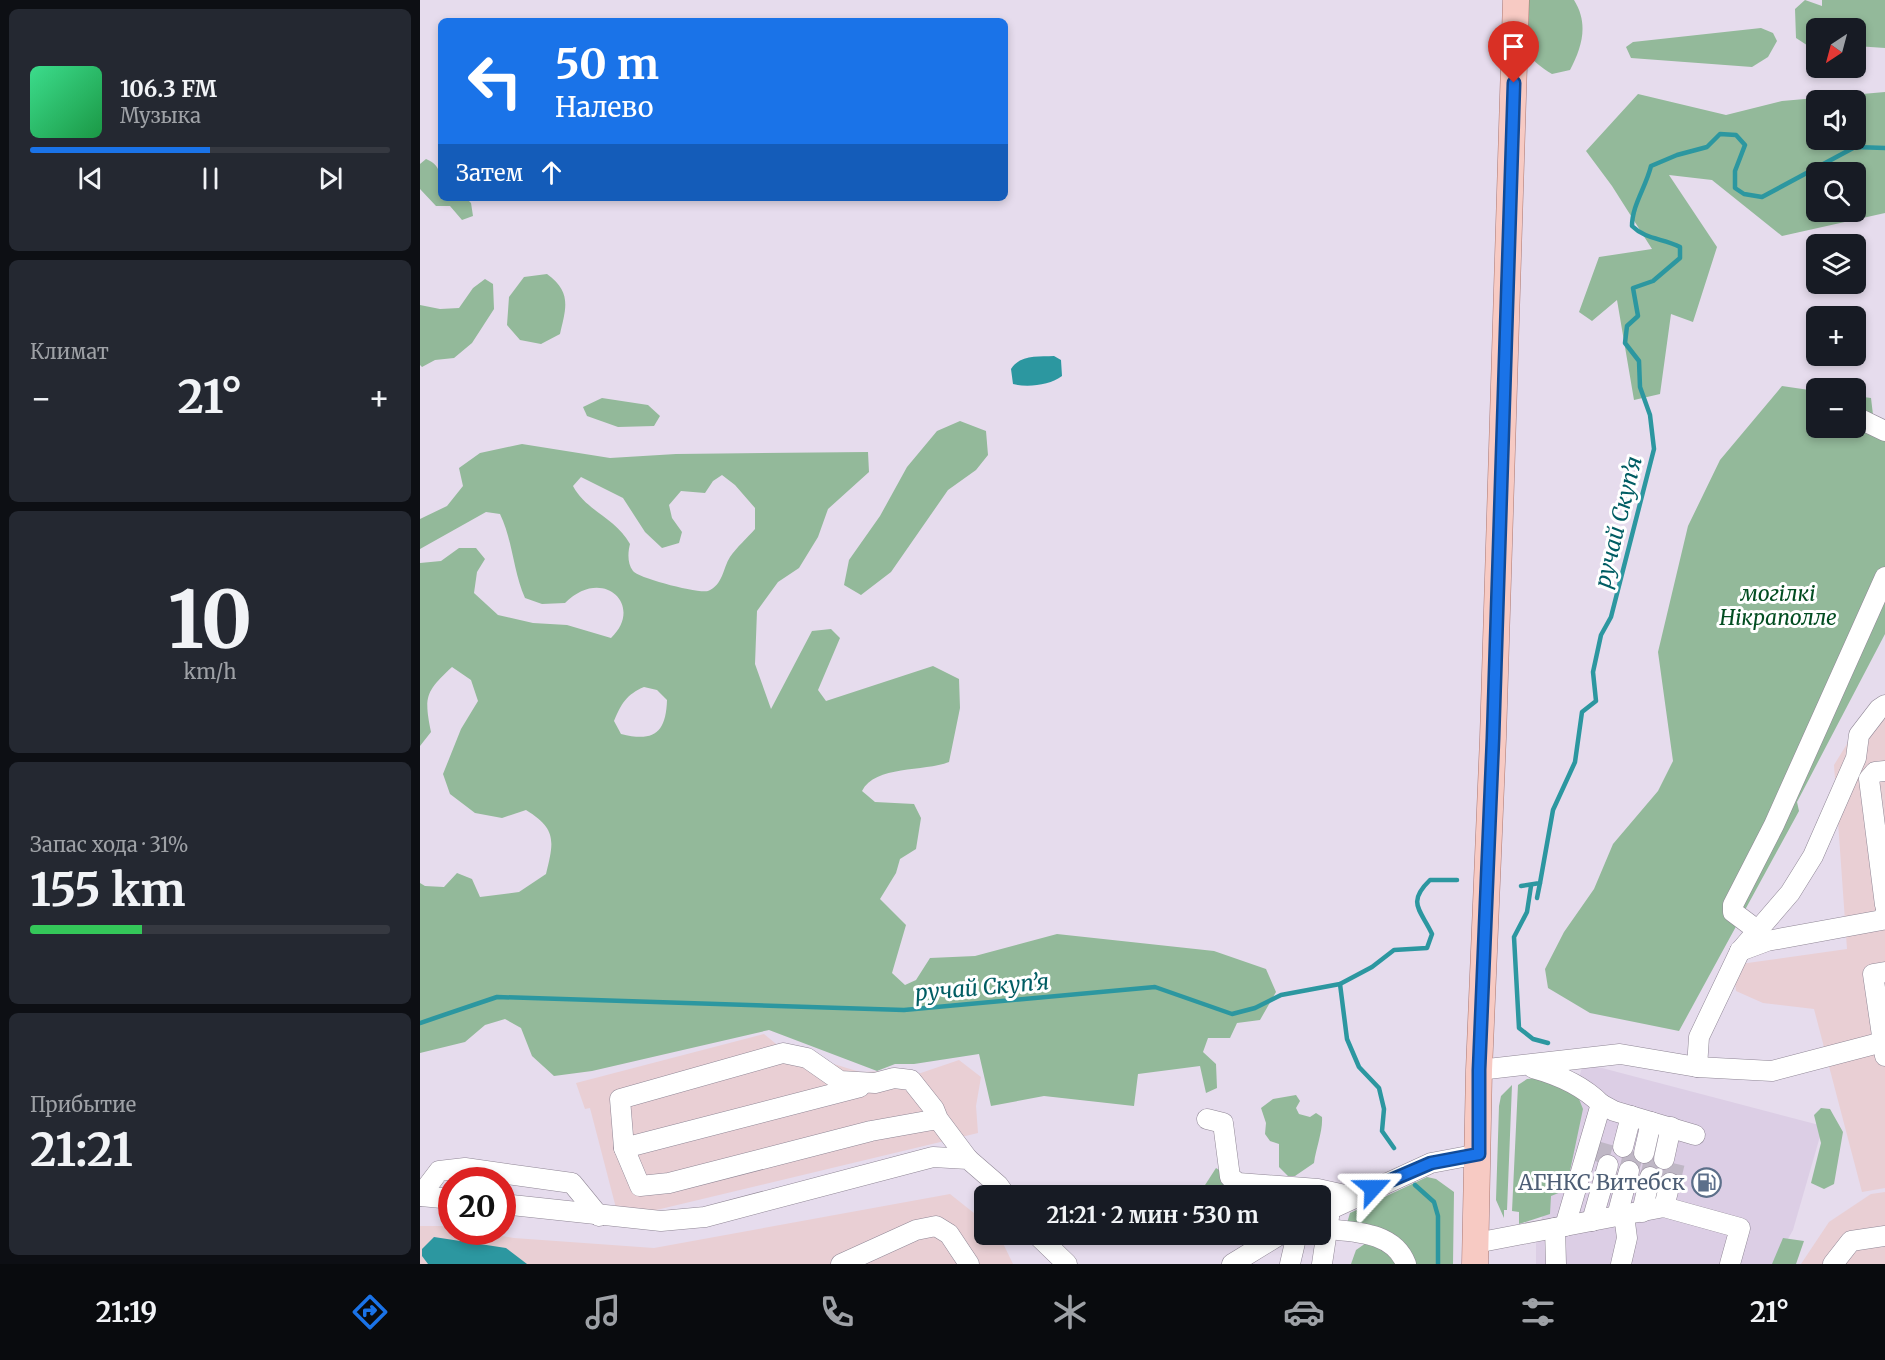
<!DOCTYPE html>
<html lang="ru">
<meta charset="utf-8">
<style>
:root{--surface:#171b24;--page:#242831;--text:#f1f3f6;--muted:#9ea1a6;--line:#363941;--accent:#1a73e8}
body{margin:0;font-family:Merriweather,serif;background:var(--page);color:var(--text);height:100vh;display:flex;flex-direction:column;font-size:22px;white-space:nowrap}
*{box-sizing:border-box;margin:0}
p{font-size:20px;color:var(--muted)}
.icon{flex:none;width:33px;height:33px;fill:none;stroke:currentColor;stroke-width:2;stroke-linecap:round;stroke-linejoin:round}
.map{position:relative;flex:1;overflow:hidden}
.panel{display:flex;flex-direction:column;gap:9px;padding:9px;background:#0d0f14;width:420px}
.panel>*{flex:none}
.guide{position:absolute;left:18px;top:18px;width:570px;height:183px;border-radius:9px;box-shadow:0 3px 9px #0003;background:#1a73e8;color:#fff;overflow:hidden}
.needle{width:39px;rotate:216deg}
.tools{position:absolute;left:1386px;top:18px;display:grid;gap:12px}
.tools a{display:grid;place-items:center;width:60px;height:60px;border-radius:9px;background:var(--surface);box-shadow:0 3px 9px #0003;font-size:30px}
.speed{position:absolute;left:18px;top:1167px;display:flex;gap:12px;font-size:30px;font-weight:700;text-align:center}
.speed>*{display:grid;place-content:center;width:78px;height:78px;border-radius:50%;background:var(--surface);box-shadow:0 3px 9px #0003;line-height:1}
.speed .limit{border:9px solid #d22;background:#fff;color:#111}
.pin{position:absolute;display:grid;place-items:center;width:51px;height:51px;color:#fff;margin:-62px -26px;border-radius:50% 50% 50% 0;rotate:-45deg;box-shadow:0 0 6px #0007}
.pin .icon{rotate:45deg}
.me{position:absolute;width:66px;margin:-33px;rotate:66deg;stroke-linejoin:round;filter:drop-shadow(0 0 4px #0008)}
.turn{display:flex;align-items:center;gap:21px;height:126px;padding:0 18px;font-size:27px}
.turn .icon{width:78px;height:78px;stroke-width:2.5}
.turn b{display:block;font-size:42px;line-height:51px}
.then{display:flex;align-items:center;height:57px;padding:0 18px;background:#0003;gap:12px;font-size:22px}
.big{font-size:45px;font-weight:700;line-height:1.1}
.panel .tile{flex:1;display:flex;flex-direction:column;justify-content:center;gap:9px;min-width:0;padding:0 21px;border-radius:9px;background:var(--page)}
.panel .dial{align-items:center;gap:0}
.dial b{font-size:78px;line-height:1}
.song{display:flex;align-items:center;gap:18px}
.cover{width:72px;height:72px;border-radius:9px;background:linear-gradient(135deg,hsl(150 70% 55%),hsl(140 70% 35%))}
.played{height:6px;border-radius:3px;background:linear-gradient(90deg,var(--accent) 50%,var(--line) 50%)}
.keys{display:flex;justify-content:space-around;direction:ltr}
.heat{display:flex;justify-content:space-between;align-items:center;font-size:33px;direction:ltr}
.charge{height:9px;border-radius:4px;background:linear-gradient(90deg,#34c759 31%,var(--line) 0)}
.trip{position:absolute;left:554px;top:1185px;width:357px;height:60px;border-radius:9px;background:var(--surface);box-shadow:0 3px 9px #0003;font-weight:700;line-height:60px;text-align:center}
.menu{display:flex;height:96px;justify-content:space-around;align-items:center;background:#090b0e;color:var(--muted)}
.menu .icon{width:42px;height:42px}
.menu .current{color:var(--accent)}
.menu b{font-size:27px;color:var(--text)}
main{display:flex;flex:1;min-height:0}
.map>svg:first-child{display:block}
</style>
<main>
<section class="panel">
<div class="tile">
<div class="song"><i class="cover"></i><div><b>106.3 FM</b><p>Музыка</p></div></div>
<div class="played"></div>
<div class="keys"><svg class="icon" aria-label="previous" viewBox="0 0 24 24"><path d="M18 5L8 12l10 7zM5 5v14"/></svg><svg class="icon" aria-label="pause" viewBox="0 0 24 24"><path d="M8 5v14M16 5v14"/></svg><svg class="icon" aria-label="next" viewBox="0 0 24 24"><path d="M6 5l10 7-10 7zM19 5v14"/></svg></div>
</div>
<div class="tile"><p>Климат</p>
<div class="heat"><a>−</a><b class="big">21°</b><a>+</a></div>
</div>
<div class="tile dial"><b>10</b><p>km/h</p></div>
<div class="tile"><p>Запас хода · 31%</p><b class="big">155 km</b><div class="charge"></div></div>
<div class="tile"><p>Прибытие</p><b class="big">21:21</b></div>
</section>
<div class="map">
<svg width="1465" height="1264" viewBox="0 0 1465 1264">
<rect width="100%" height="100%" fill="#e6dced"/>
<!-- built -->
<path fill="#dccee5" d="M1163,1063L1403,1126L1373,1230L1354,1264H1116V1240Z"/>
<!-- industrial -->
<g fill="#e9cfd4">
<path d="M1465,698V1188L1442,1192L1394,1009L1343,1003L1316,991L1313,965L1427,949L1414,765L1454,700Z"/>
<path d="M344,1034L361,1048L440,1072L470,1071L492,1076L539,1060L561,1077L556,1106L558,1133L228,1212L196,1208L170,1108L165,1109L156,1083Z"/>
<path d="M1465,1192V1264H1381L1409,1222L1451,1194Z"/>
<path d="M530,1194L564,1221V1234L579,1235L593,1264H0V1226H23L31,1227L32,1232H56L94,1238L234,1248Z"/>
</g>
<!-- green -->
<g fill="#93b99a" fill-rule="evenodd">
<path d="M1107,0H1154C1169,24 1162,47 1150,70L1132,74C1095,52 1105,38 1107,0Z"/>
<path d="M1385,0L1402,6V0H1465V48L1436,46V28H1396V51L1376,38L1375,9Z"/>
<path d="M1341,28L1353,33L1357,41L1348,57L1332,67L1211,58L1206,47L1213,42Z"/>
<path d="M1465,92V213L1362,236L1292,180L1249,175L1297,247L1273,322L1251,314L1240,394L1214,400L1197,300L1172,321L1159,312L1179,257L1232,249L1192,186L1166,151L1218,94L1306,115L1362,101ZM1396,100H1436V140H1396ZM1396,172H1436V212H1396Z"/>
<path d="M6,159C24,166 21,182 21,198H46L51,203L53,216L42,220L30,206H16L0,189V164Z"/>
<path d="M127,274C152,292 146,308 140,334L121,344L100,340L87,325L89,297L104,277Z"/>
<path d="M65,279L73,284L74,309L52,343L34,358L15,360L2,367L0,365V305L20,309L39,308L53,288Z"/>
<path d="M1362,386L1396,391V428H1436V396L1451,398L1453,415L1465,421V634L1377,802L1379,811L1259,1031L1170,1013L1128,988L1125,969L1144,932L1174,889L1193,844L1238,791L1253,761L1238,652L1268,526L1300,460Z"/>
<path d="M182,398L228,405L240,416L234,426L198,427L167,416L163,407Z"/>
<path d="M540,421L566,431L568,455L556,470L528,490L471,572L441,595L424,585L429,560L460,516L487,467L517,431Z"/>
<path d="M102,444L190,458L256,454L448,452L449,472L408,509L398,537L379,568L358,582L337,611L335,664L351,709L392,631L411,629L420,638L398,690L406,701L513,666L539,679L540,708L529,762C504,772 455,765 442,791L455,802L494,804L501,818L496,849L480,859L476,873L460,899L486,925L472,973L485,985L496,980L510,958L555,956L637,934L794,951L846,969L856,992L840,1020L817,1023L810,1038H788L783,1052L796,1064L797,1088L786,1093L780,1066L718,1074L714,1106L624,1096L571,1106L559,1054L494,1064H475L457,1071L349,1030L172,1071L134,1076L112,1056L101,1028L85,1019L65,1025L45,1042L0,1053V883L5,886L24,887L37,873L52,879L60,897L99,892L126,874C134,841 137,829 106,810L82,818L55,813L30,794L23,774L41,729L58,701L51,680L32,667C5,692 4,697 11,732L0,746V563L21,561L39,548H56L65,559L57,572L54,593L78,615L113,623L147,625L191,638C225,606 183,565 145,603L122,604L105,598C93,571 93,541 80,514L66,512L0,549V519L27,506L43,486L39,468L60,453ZM302,475L315,485L335,508V529C327,538 317,547 310,557C303,568 303,585 288,591C279,594 218,578 213,571C207,563 208,552 210,544C196,518 166,511 153,486L161,477L203,498L225,532L242,548L259,543L262,532L252,518L249,505L261,491L285,493L293,481ZM224,687L237,690L247,700C246,734 233,742 201,734L194,721C201,704 207,694 224,687Z"/>
<path d="M1117,1078L1157,1094L1163,1109L1146,1190L1131,1196L1130,1214L1099,1224V1212L1092,1211L1098,1085L1107,1079Z"/>
<path d="M1092,1085L1087,1210H1084V1218L1076,1200L1079,1106L1081,1096Z"/>
<path d="M876,1095L880,1101L876,1108L879,1114L890,1117L896,1113L902,1117C903,1131 896,1148 894,1163L875,1176H868L859,1167V1144L850,1141L845,1134L846,1123L841,1108L853,1099Z"/>
<path d="M1401,1108L1410,1109L1423,1132L1414,1184L1404,1189L1391,1183L1401,1143L1394,1115Z"/>
<path d="M796,1168L805,1174L806,1195L778,1196Z"/>
<path d="M1007,1177L1016,1179L1034,1192L1033,1264H995L993,1256L986,1248L927,1223L930,1213Z"/>
<path d="M1363,1238L1384,1241L1376,1264H1352Z"/>
<path d="M946,1243L963,1248L980,1264H931L936,1250Z"/>
</g>
<!-- water -->
<g fill="#2c97a0">
<path d="M634,356L641,360L642,376C630,385 608,388 593,384L591,369C601,354 618,357 634,356Z"/>
<path d="M14,1237L86,1248L107,1264H8L2,1256V1249Z"/>
</g>
<g fill="none" stroke-linecap="round" stroke-linejoin="round">
<!-- stream -->
<g stroke="#2c97a0" stroke-width="4.5">
<path d="M1101,886L1120,883L1133,810L1155,762L1162,712L1176,701L1173,672L1181,635L1191,617L1234,449L1230,415L1220,387L1219,361L1205,343L1207,326L1218,316L1213,288L1233,281L1260,258V247C1243,238 1226,240 1212,226C1212,205 1226,187 1231,166L1257,155L1287,147L1300,134L1316,135L1325,145L1315,171V188L1324,194L1342,197L1435,147L1465,148"/>
<path d="M1111,886L1107,912L1094,937L1099,1028L1113,1039L1128,1043"/>
<path d="M1117,898L1120,883"/>
<path d="M920,984L927,1039L939,1067L959,1088L964,1109L962,1131L974,1148"/>
<path d="M0,1023L77,997L484,1010L735,987L812,1014L835,1008L861,995L920,984L952,967L974,950L1007,948L1012,934C1001,910 986,903 1010,880H1037"/>
<path d="M995,1185L1014,1202L1018,1216V1264"/>
</g>
<!-- minor-tunnel -->
<g stroke="#bfb7c5" stroke-width="20" stroke-dasharray="20 10" stroke-linecap="butt">
<path d="M1178,1162L1184,1141"/>
<path d="M1209,1171L1214,1150"/>
<path d="M1230,1177L1235,1156"/>
<path d="M1250,1183L1255,1162"/>
</g>
<defs>
<g id="minor">
<path d="M1436,417L1465,431"/>
<path d="M1465,771L1455,772L1449,779L1465,905"/>
<path d="M1337,930L1313,912V905L1354,825L1465,577"/>
<path d="M1320,951L1347,941L1462,920L1465,914"/>
<path d="M1465,972L1453,974L1465,1056"/>
<path d="M1277,1067L1279,1037L1320,951L1370,893L1393,856L1436,758L1439,735L1459,709L1465,705"/>
<path d="M1113,1068C1139,1075 1162,1085 1181,1104L1145,1226"/>
<path d="M1059,1070L1200,1054L1277,1067L1352,1071L1463,1042"/>
<path d="M1181,1104L1194,1111L1275,1135"/>
<path d="M518,1119L514,1109L491,1080L474,1078L455,1083L420,1081L387,1058L363,1053L200,1099L204,1148L220,1186L249,1183L451,1131L518,1119L548,1159"/>
<path d="M787,1119L803,1123L810,1177L818,1183L898,1189L934,1197"/>
<path d="M1203,1147L1211,1116"/>
<path d="M204,1148L440,1087"/>
<path d="M1224,1153L1231,1122"/>
<path d="M1244,1159L1251,1127"/>
<path d="M0,1196L19,1171L45,1168L152,1183L179,1216"/>
<path d="M0,1196L32,1199"/>
<path d="M82,1204L241,1221L285,1217L513,1157L548,1159L578,1185L586,1196"/>
<path d="M1244,1207L1250,1183"/>
<path d="M1222,1212L1230,1177"/>
<path d="M900,1214L1011,1163L1059,1154"/>
<path d="M1197,1216L1209,1171"/>
<path d="M1172,1221L1188,1165"/>
<path d="M1135,1228L1136,1264"/>
<path d="M907,1229C936,1232 974,1232 986,1264"/>
<path d="M616,1234L647,1264"/>
<path d="M1056,1243L1244,1207L1320,1228L1310,1264"/>
<path d="M421,1264L496,1230L516,1226L529,1234L549,1264"/>
<path d="M812,1264L861,1234"/>
<path d="M870,1264L877,1234"/>
<path d="M902,1264L909,1217"/>
<path d="M1201,1264L1207,1238L1204,1215"/>
<path d="M1413,1264L1431,1241L1465,1236"/>
</g>
<path id="major" d="M1055,1264L1059,1070L1073,738L1096,0"/>
</defs>
<!-- minor casing -->
<use href="#minor" stroke="#8f8695" stroke-width="21"/>
<!-- major casing -->
<use href="#major" stroke="#aa7872" stroke-width="27"/>
<!-- minor -->
<use href="#minor" stroke="#fff" stroke-width="20"/>
<!-- major -->
<use href="#major" stroke="#f7cac3" stroke-width="26"/>
</g>
<g fill="none" stroke-linecap="round" stroke-linejoin="round">
<defs>
<path id="route" d="M953,1188L1011,1163L1059,1154V1070L1073,738L1094,83"/>
</defs>
<!-- route casing -->
<use href="#route" stroke="#114b97" stroke-width="15"/>
<!-- route -->
<use href="#route" stroke="#1a73e8" stroke-width="10"/>
</g>
<!-- icons -->
<defs>
<symbol id="fuel-ring" viewBox="-11 -11 22 22"><circle r="9.5" fill="#fff" stroke="#5c6f8a" stroke-width="1.5"/><path d="M-5.5-6h7V0h2V4h1.3V-2.5L3-4.5l.8-.8L6-3V5H2.5V1h-1V6h-7ZM-4.2-4.7v3.2H.2V-4.7Z" fill="#5c6f8a"/></symbol>
</defs>
<g fill-rule="evenodd">
<use href="#fuel-ring" x="1270" y="1166" width="33" height="33"/>
</g>
<g text-anchor="middle" dominant-baseline="central" stroke-width="6" stroke-linejoin="round" paint-order="stroke">
<!-- park labels -->
<g font-size="21" font-style="italic" fill="#024d21" stroke="#fff">
<text x="1358" y="593">могілкі<tspan x="1358" dy="24">Нікраполле</tspan></text>
</g>
<!-- service labels -->
<g font-size="21" fill="#4e5e75" stroke="#fff" text-anchor="end">
<text x="1265" y="1182">АГНКС Витебск</text>
</g>
<!-- water labels -->
<g font-size="22" font-style="italic" fill="#005d63" stroke="#fff">
<text transform="translate(1198 522) rotate(-76)">ручай Скупʼя</text>
<text transform="translate(562 987) rotate(-5)">ручай Скупʼя</text>
</g>
</g>
</svg>
<div class="tools">
<a><svg class="needle" viewBox="-14 -14 28 28"><path d="M0-13l5 13h-10z" fill="#e53935"/><path d="M0 13l5-13h-10z" fill="#9ea1a6"/></svg></a>
<a><svg class="icon" aria-label="sound" viewBox="0 0 24 24"><path d="M4 9h4l5-4v14l-5-4H4zM17 9q2 3 0 6"/></svg></a>
<a><svg class="icon" aria-label="search" viewBox="0 0 24 24"><circle cx="10" cy="10" r="6"/><path d="M15 15l6 6"/></svg></a>
<a><svg class="icon" aria-label="layers" viewBox="0 0 24 24"><path d="M12 4l9 5-9 5-9-5zM3 14l9 5 9-5"/></svg></a>
<a>+</a>
<a>−</a>
</div>
<div class="speed"><div class="limit">20</div></div>
<div class="pin" style="left:1094px;top:83px;background:#d93025"><svg class="icon" aria-label="arrive" viewBox="0 0 24 24"><path d="M6 21V4h12l-3 4 3 4H6"/></svg></div>
<svg class="me" style="left:953px;top:1188px" viewBox="-20 -20 40 40"><path d="M0-17L14 15 0 8-14 15z" fill="#1a73e8" stroke="#fff" stroke-width="4"/></svg>
<div class="trip">21:21 · 2 мин · 530 m</div>
<div class="guide">
<div class="turn"><svg class="icon" aria-label="left" viewBox="0 0 24 24"><path d="M17 20v-9H6M10 6l-5 5 5 5"/></svg><div><b>50 m</b>Налево</div></div>
<div class="then">Затем<svg class="icon" aria-label="ahead" viewBox="0 0 24 24"><path d="M12 20V5M6 11l6-6 6 6"/></svg></div>
</div>
</div>
</main>
<nav class="menu">
<b>21:19</b>
<svg class="icon current" aria-label="directions" viewBox="0 0 24 24"><path d="M12 3l9 9-9 9-9-9zM9 14v-3h6M13 9l2 2-2 2"/></svg>
<svg class="icon" aria-label="music" viewBox="0 0 24 24"><path d="M9 18V5l10-2v13"/><circle cx="6" cy="18" r="3"/><circle cx="16" cy="16" r="3"/></svg>
<svg class="icon" aria-label="phone" viewBox="0 0 24 24"><path d="M5 4h4l2 5-3 2q2 4 5 5l2-3 5 2v4C11 20 4 13 5 4z"/></svg>
<svg class="icon" aria-label="climate" viewBox="0 0 24 24"><path d="M12 3v18M4 7l16 10M4 17L20 7"/></svg>
<svg class="icon" aria-label="car" viewBox="0 0 24 24"><path d="M5 17H2v-5l4-1 3-4h7l3 4 3 1v5h-3M9 17h6M6 11h13"/><circle cx="7" cy="17" r="2"/><circle cx="17" cy="17" r="2"/></svg>
<svg class="icon" aria-label="filters" viewBox="0 0 24 24"><path d="M4 7h16M4 17h16"/><circle cx="9" cy="7" r="2"/><circle cx="15" cy="17" r="2"/></svg>
<b>21°</b>
</nav>
